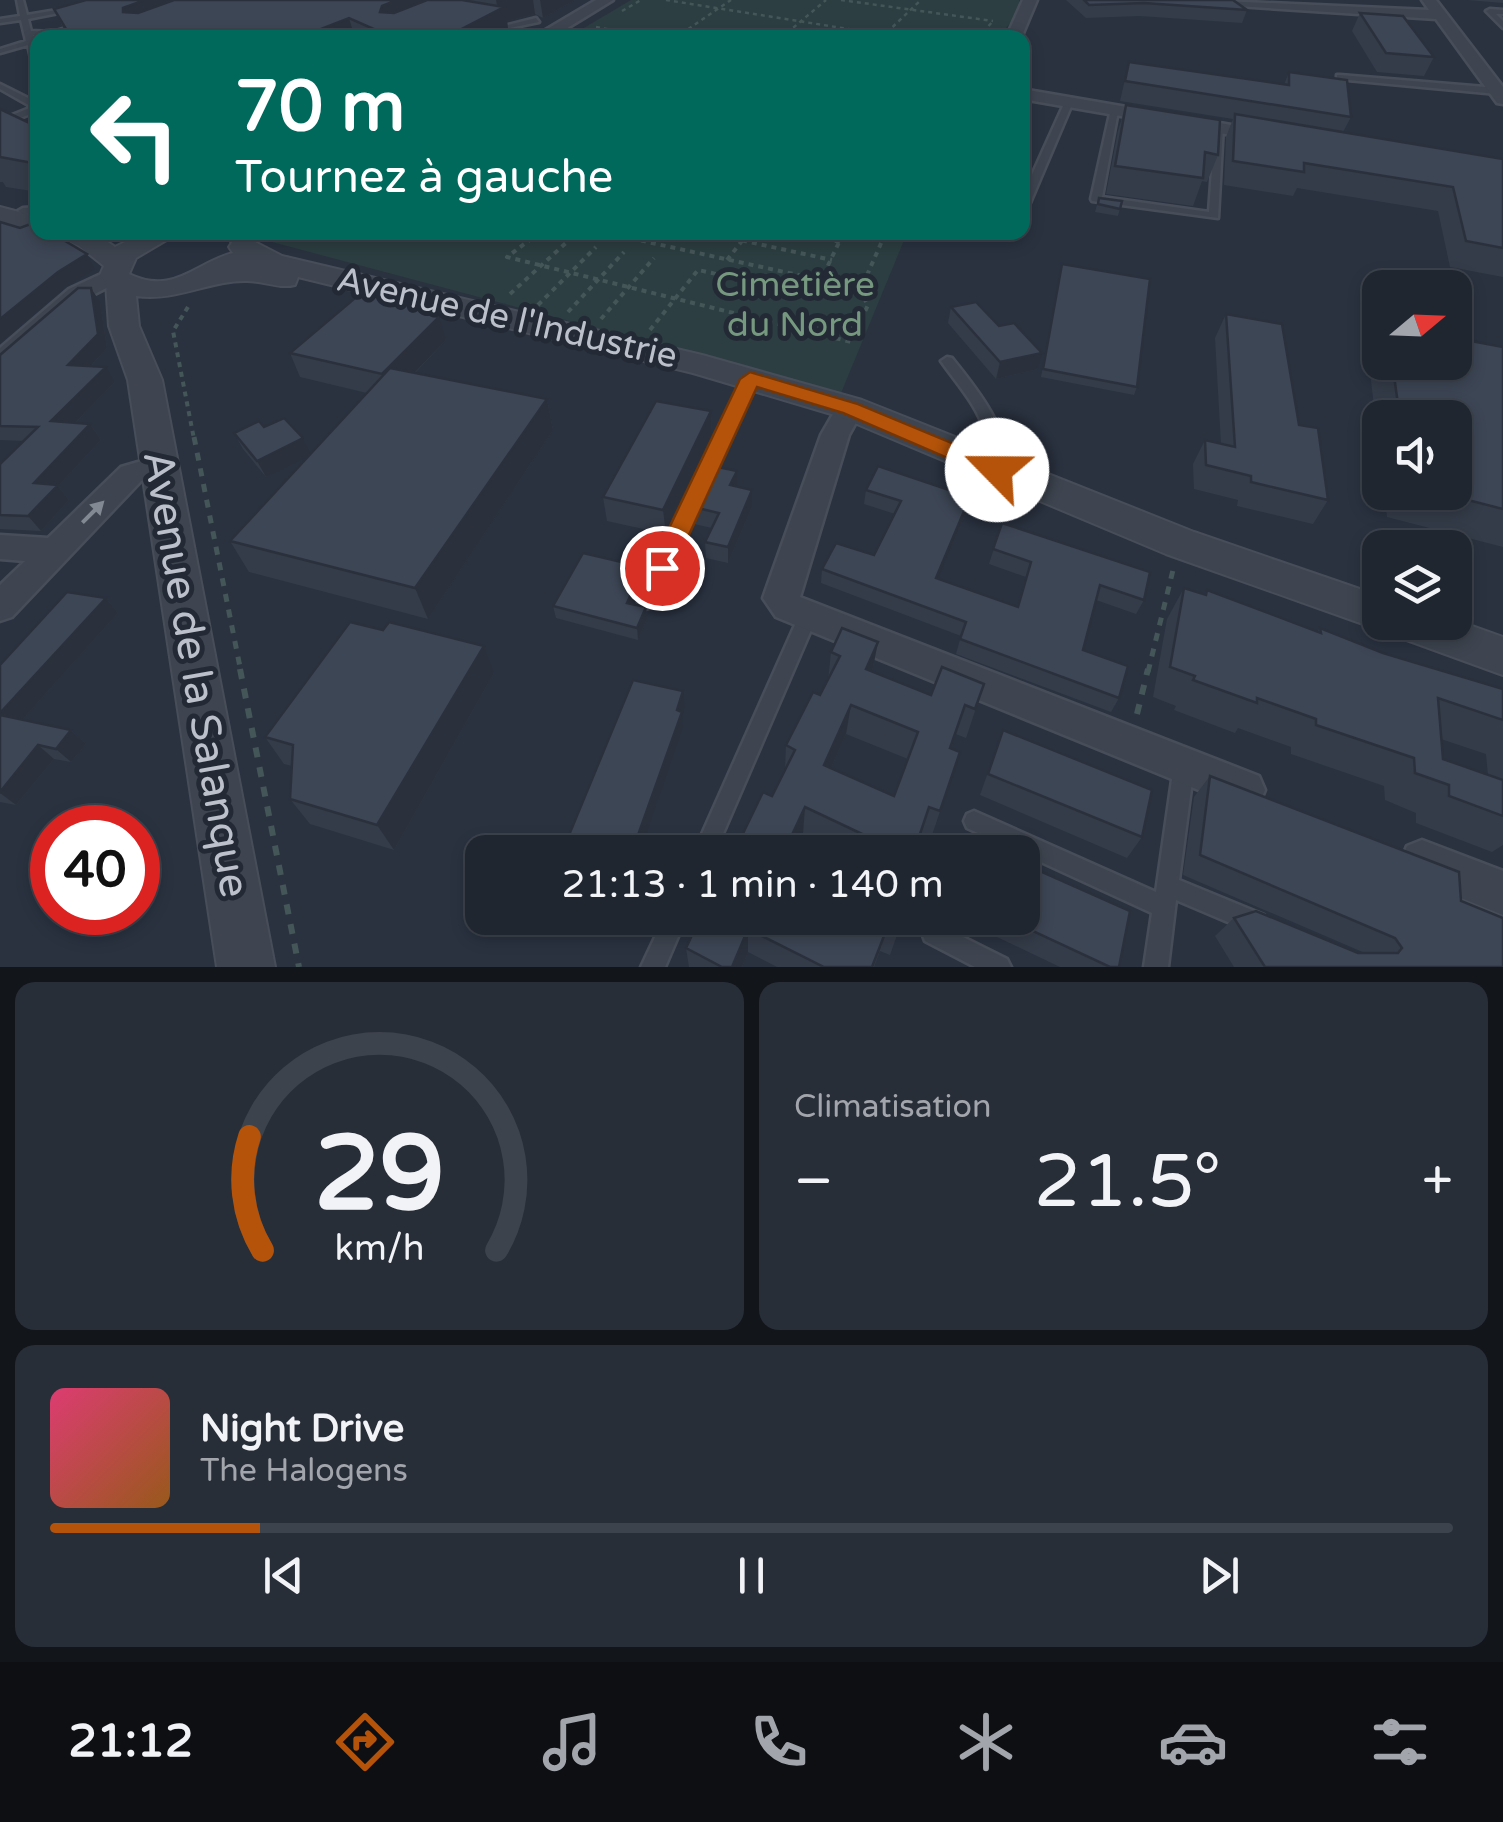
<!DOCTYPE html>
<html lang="fr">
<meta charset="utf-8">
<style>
:root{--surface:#202630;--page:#282e38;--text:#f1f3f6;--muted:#a2a5ab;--line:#3d434c;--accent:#b45309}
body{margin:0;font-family:"Varela Round",sans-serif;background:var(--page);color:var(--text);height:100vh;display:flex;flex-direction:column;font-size:38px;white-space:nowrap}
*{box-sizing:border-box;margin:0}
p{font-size:32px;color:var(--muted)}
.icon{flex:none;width:55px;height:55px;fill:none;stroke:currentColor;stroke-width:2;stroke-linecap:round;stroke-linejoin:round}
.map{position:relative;height:967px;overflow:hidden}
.panel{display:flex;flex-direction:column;gap:15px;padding:15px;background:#12151a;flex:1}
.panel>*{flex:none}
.banner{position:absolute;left:30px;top:30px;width:1000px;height:210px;border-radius:20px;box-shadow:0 5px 15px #0003,0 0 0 2px var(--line);background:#00695c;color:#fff;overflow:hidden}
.needle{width:65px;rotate:71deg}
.controls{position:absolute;left:1362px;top:270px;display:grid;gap:20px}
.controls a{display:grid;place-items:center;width:110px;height:110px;border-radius:20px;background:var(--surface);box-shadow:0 5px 15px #0003,0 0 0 2px var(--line);font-size:50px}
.speed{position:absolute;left:30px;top:805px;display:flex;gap:20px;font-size:50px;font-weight:700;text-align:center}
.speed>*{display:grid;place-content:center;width:130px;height:130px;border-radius:50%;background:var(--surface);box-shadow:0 5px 15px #0003,0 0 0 2px var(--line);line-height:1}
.speed .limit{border:15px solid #d22;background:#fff;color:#111}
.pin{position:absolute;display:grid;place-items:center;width:85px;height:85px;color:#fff;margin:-42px;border:5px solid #fff;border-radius:50%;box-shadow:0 2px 10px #0007}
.me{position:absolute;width:110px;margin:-55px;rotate:293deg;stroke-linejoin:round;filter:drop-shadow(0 0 8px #0008)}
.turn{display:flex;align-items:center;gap:35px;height:210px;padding:0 40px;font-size:45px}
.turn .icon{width:130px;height:130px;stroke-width:2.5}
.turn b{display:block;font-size:70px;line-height:85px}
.big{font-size:75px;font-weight:600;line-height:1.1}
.panel .tile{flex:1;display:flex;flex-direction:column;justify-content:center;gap:15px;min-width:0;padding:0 35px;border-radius:20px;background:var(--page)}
.panel .dial{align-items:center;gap:0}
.dial svg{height:260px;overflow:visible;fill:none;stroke:var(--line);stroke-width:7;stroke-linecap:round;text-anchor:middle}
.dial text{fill:var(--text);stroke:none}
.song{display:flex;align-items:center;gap:30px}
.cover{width:120px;height:120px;border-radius:15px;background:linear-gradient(135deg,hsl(340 70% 55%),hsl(30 70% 35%))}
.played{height:10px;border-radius:5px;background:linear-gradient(90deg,var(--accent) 15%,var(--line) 15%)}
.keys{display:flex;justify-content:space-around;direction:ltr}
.heat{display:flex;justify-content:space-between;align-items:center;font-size:55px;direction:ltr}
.panel .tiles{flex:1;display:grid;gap:15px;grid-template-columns:1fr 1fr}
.tile:last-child{grid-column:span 2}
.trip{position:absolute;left:465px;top:835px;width:575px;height:100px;border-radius:20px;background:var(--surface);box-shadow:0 5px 15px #0003,0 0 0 2px var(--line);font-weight:600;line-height:100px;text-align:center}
.dock{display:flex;height:160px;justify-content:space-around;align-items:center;background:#0d0f13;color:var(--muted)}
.dock .icon{width:70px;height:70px}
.dock .current{color:var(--accent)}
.dock b{font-size:45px;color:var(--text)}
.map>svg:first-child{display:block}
</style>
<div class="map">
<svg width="1503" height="967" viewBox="0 0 1503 967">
<rect width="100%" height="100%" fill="#2a3240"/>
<!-- green -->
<g fill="#2c3e41">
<path d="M631,0H1019V13L998,37L567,38Z"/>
<path d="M286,232L907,233L841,393L272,242Z"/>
</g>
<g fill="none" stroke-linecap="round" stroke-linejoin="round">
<defs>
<g id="service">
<path d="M17,0H23L27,15L75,7L79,9L28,19L31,31L53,32L83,23L87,25L53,36L33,35V39L38,38V43H35L38,74L34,72L28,45L0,53V49L26,41L21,20L0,23V19L20,16Z"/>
<path d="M1490,9L1503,10V14H1496L1503,21V28L1486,11Z"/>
<path d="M536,18L539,22L500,30L496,28Z"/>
<path d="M1340,75L1497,88L1501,91L1497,94L1337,79V75Z"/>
<path d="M0,84L38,103V111L0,126V120L32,107L0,89Z"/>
<path d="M1068,101L1072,104L1027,210L1022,213V197L1064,104Z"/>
<path d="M1111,109L1118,111L1102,197L1209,212L1215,128L1223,126L1218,218L1092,201L1091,199Z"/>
<path d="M38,207V213L23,214L18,211L23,208Z"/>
<path d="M947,357L952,358C977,390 1013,430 1002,474H992C988,461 988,446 985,432C977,405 957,384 941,361Z"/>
<path d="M750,375L757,379L654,602L652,607L646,609L640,607L638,602L743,379Z"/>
<path d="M808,609L814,611L817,616L715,852H694L799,616L802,611Z"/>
<path d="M1184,757L1191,760L1194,766L1179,880L1264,915L1267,923L1264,931L1256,934L1176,900L1168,967H1144L1152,913L967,828L964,821L967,814L974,811L1156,892L1174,766L1177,760Z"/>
<path d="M664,918H686L665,967H641Z"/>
<path d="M933,922L1007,959L1011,967H975L925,941L922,933L925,925Z"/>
</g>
<g id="minor">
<path d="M596,0H613L551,38H532Z"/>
<path d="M1023,0H1037L1021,38H1006Z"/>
<path d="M1199,0L1429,10L1422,0H1436L1503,87V104L1497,103L1436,19L1206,4Z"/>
<path d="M1022,89L1266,131L1275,136L1266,141L1022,99Z"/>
<path d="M231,232H252L239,243L231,241Z"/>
<path d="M114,268L125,275L122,280L85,299L9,367L0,369V348L69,289Z"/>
<path d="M850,399L864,408L849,435L800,597L1259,776L1265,790L1259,804L1245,809L776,617L763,598L821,435L840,402Z"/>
<path d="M159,456L169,459L174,466L169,473L141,481L12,617L0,621V585L25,561L0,559V535L48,538L121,467Z"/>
<path d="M1422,840L1503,871V915L1407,876L1401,861L1407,846Z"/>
</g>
<g id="tertiary">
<path d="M0,207L38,217V232H44L38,234L0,223Z"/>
<path d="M48,232H93L115,247L145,232H180L136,258L129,274C174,296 196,262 233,253L229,247L233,241H253L282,256L702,355L862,400L1194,532L1380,596V622L1455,620L1503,637V675L1393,635L1389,627L1380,630L1166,554L838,416L693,373L298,277L295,285C279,289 264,281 247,281C209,280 177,302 136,296L139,326L162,380L275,967H217L128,380L109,326L106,283L100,275L104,266L79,246Z"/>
</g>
</defs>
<!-- service casing -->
<use href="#service" stroke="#484e59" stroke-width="5"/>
<!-- minor casing -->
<use href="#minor" stroke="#484e59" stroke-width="5"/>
<!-- tertiary casing -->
<use href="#tertiary" stroke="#484e59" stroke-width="4"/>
<!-- path-far3 -->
<g stroke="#455659" stroke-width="2.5" stroke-dasharray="4 4" stroke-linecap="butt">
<path d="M666,0L905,38"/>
<path d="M841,0L993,21"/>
<path d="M622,11L641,0"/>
<path d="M596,27L656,38"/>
<path d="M675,38L731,0"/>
<path d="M781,38L826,0"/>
<path d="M881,38L921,0"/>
<path d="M978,38L993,21"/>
</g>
<!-- path-far2 -->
<g stroke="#455659" stroke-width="4" stroke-dasharray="5 5" stroke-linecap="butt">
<path d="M540,232L507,257L851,342L868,305L860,291L886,232"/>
<path d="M602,232L821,280L844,232"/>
<path d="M703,232L832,260"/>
<path d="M796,232L840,242"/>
<path d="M727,260L749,232"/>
<path d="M510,294L568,241"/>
<path d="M538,305L596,247"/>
<path d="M188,307L173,331L194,439"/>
<path d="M568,312L624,252"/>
<path d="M601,319L654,258"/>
<path d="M650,330L698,270L832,299L860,291"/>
</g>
<!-- path-far1 -->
<g stroke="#455659" stroke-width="5" stroke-dasharray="8 8" stroke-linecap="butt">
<path d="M194,437L241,672"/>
<path d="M1148,672L1173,570"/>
</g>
<!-- path -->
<g stroke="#455659" stroke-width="6" stroke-dasharray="10 10" stroke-linecap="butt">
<path d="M240,669L299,967"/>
<path d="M1137,714L1148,669"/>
</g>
<!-- service -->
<use href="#service" fill="#3e4550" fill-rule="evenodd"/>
<!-- minor -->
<use href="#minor" fill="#3e4550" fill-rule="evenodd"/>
<!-- tertiary -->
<use href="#tertiary" fill="#3e4550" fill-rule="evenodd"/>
</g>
<!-- wall -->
<g fill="#343c49" fill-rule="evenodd">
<path d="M80,0H575L543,18L535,14L507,21L509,36L506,38H68L54,9L81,1Z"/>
<path d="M1066,0H1233L1247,10L1242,23L1140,16L1086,18Z"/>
<path d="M1467,0H1503V3Z"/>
<path d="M1360,13L1434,57L1424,76L1377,72L1352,31Z"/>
<path d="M1129,62L1284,85L1289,72L1351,117L1343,132L1503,159V277L1450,267L1438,211L1297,188L1293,196L1224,185L1226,137L1233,119L1120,101Z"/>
<path d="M1126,105L1218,155L1207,182L1202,181L1193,206L1106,194L1118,131Z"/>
<path d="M0,109L38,127V192L6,187L3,182H0Z"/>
<path d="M1099,198L1122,201L1118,216L1095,212Z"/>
<path d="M1062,264L1137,387L1134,395L1041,377Z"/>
<path d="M100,302L107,348L91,366L115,382L75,423L90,424L101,440L58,486L69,500L41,531L0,529V464L24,441L0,440V355Z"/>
<path d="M951,307L1038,369L996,379L948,323Z"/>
<path d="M1226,314L1299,425L1328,500L1313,524L1237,506L1238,500L1194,489L1193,464L1205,440L1221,444L1215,338Z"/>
<path d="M434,316L446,340L415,373L547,399L553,430L428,619L249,572L230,541L309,455L266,477L243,449L234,433L264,427L311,454L367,393L300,377L290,353Z"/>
<path d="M1380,334V362H1455L1503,347V547L1387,517L1384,492H1455V418H1380V459L1368,354Z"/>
<path d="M711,411L712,435L666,534L607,521L603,497Z"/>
<path d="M737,487L752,490V507L728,563L706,558L705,542L712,528L694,524L693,507Z"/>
<path d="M866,490L966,512L938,579L1017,607L1026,577L989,564L1002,523L1144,600L1136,614L1096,600L1083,650L1119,698L1111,712L956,654L961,636L821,583L822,569L874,555L895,514L864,504Z"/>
<path d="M643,567L645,579L633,604L646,607L647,619L638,640L556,618L553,606Z"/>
<path d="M1184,588L1204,595L1207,590L1317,632L1320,628L1383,653L1503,689V845L1492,852L1416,823V813L1385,800L1384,786L1291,754V747L1238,728L1235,733L1174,710L1176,706L1153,697L1167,619ZM1441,739L1486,754L1488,775L1443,759Z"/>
<path d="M106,598L118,613L22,720L71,730L86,744L71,762L54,759L16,805L0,802V665Z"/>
<path d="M878,642L872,672L931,695L984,684L966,738L956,734L951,749L960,752L931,838L921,834L915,852H841L803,834L794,852H733L772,796L785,770L786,745L820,695L828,681L831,652ZM846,734L908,759L894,796L831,768Z"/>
<path d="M494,673L394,850L310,824L290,799L292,766L284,764L265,737Z"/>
<path d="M1003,730L1142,837L1127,858L980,795Z"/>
<path d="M1210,776L1461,901L1503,967H1234L1215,936L1234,918L1358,953H1365L1183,875L1194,797Z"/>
<path d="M580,918H611L608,925Z"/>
<path d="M700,918H903L890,955L880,951L874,967H777L748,952L742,967H689L686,948Z"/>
<path d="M957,918H1022L1119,967H1060Z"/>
</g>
<!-- shaded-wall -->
<g fill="#2b313c">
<path d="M145,0H237L136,38L123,8Z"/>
<path d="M397,0H460L390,35L380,12L382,6Z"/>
<path d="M496,0H533L535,14L507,21L509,36L506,38H444L498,10Z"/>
<path d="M540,0H575L543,18Z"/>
<path d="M349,18L355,38H298Z"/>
<path d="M87,254L95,269L67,286L0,343V319L58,272Z"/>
<path d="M91,288L100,302L107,348L78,380L68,365Z"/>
<path d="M432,309L435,320L439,317L446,340L390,398L382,374Z"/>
<path d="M1042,353L1038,369L996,379L1000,362Z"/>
<path d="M106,367L115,382L62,436L51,421Z"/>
<path d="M547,399L553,430L428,619L415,588Z"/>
<path d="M711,411L712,435L666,534L663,510Z"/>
<path d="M90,424L101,440L58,486L69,500L41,531L28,516L34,483Z"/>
<path d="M303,438L311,455L266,477L257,461Z"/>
<path d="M737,471V488L730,485Z"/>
<path d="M752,490V507L728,563V547Z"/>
<path d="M970,497L966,512L933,592L936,578Z"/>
<path d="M643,567L645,579L629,615L627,603Z"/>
<path d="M106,598L118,613L14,729L0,717V713Z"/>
<path d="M646,607L647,619L638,640L637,628Z"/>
<path d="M878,642L872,672L866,669Z"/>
<path d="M484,646L494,673L394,850L377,825Z"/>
<path d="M683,691L685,707L682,715L683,727L640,852H632Z"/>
<path d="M851,705L846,734L820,793L824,765Z"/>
<path d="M71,730L86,744L71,762L56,749Z"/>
<path d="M38,745L54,759L16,805L0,793Z"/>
<path d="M805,807L803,834L794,852H784Z"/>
<path d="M748,929V952L742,967H732Z"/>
</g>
<!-- building -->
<g fill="#3d4655" stroke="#2b313c" stroke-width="2.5" fill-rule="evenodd">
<path d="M86,0H145L123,8V12L138,13L174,0H397L382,6L380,12L394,13L427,0H462L504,7L444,38H394L349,18L298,38H68L66,29L54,9Z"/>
<path d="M1084,0H1233L1247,10L1144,3L1089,5Z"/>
<path d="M1360,13L1403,16L1434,57L1386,53Z"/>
<path d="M1129,62L1289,85V72L1347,80L1351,117L1125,81Z"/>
<path d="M1126,105L1220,120L1218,155L1205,152L1203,178L1115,166Z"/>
<path d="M0,109L38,127V164L0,157Z"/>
<path d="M1235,114L1503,159V248L1466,241L1453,187L1304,163V172L1233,161Z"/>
<path d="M1099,198L1122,201L1120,209L1098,204Z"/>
<path d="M0,222L20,228L33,223L38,225V232H50L87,254L58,272L0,319Z"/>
<path d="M1062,264L1150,279L1137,387L1043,369Z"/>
<path d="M78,288H91L98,334L68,365L106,367L51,421L90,424L34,483L58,485L28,516L0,515V464L38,427L0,426V355Z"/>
<path d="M361,293L432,309L427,314L439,317L382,374L290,353Z"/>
<path d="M976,302L999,326L1014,323L1042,353L1000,362L951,307Z"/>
<path d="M1226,314L1282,324L1299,425L1318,428L1328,500L1251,482V476L1206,465L1205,440L1235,447Z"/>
<path d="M1455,338L1503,347V509L1437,492H1455V418H1400L1392,362H1455Z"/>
<path d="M390,368L547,399L415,588L230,541Z"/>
<path d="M656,401L711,411L663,510L603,497Z"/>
<path d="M284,418L303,438L257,461L234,433L259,421L264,427Z"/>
<path d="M713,466L737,471L730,485L752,490L728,547L705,542L719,513L693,507Z"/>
<path d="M878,466L970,497L936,578L1018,607L1031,562L993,549L1002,523L1150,572L1144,600L1100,585L1083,650L1128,666L1119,698L960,639L966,622L822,569L836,543L874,555L901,501L866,490Z"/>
<path d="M583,553L643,567L627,603L646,607L637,628L553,606Z"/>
<path d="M1184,588L1206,595L1207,590L1321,633L1320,628L1383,653L1503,689V720L1438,698L1443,759L1503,780V816L1449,796V785L1415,773L1414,758L1316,725V719L1257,698V703L1193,680L1195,676L1170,667Z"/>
<path d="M67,592L106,598L0,713V665Z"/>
<path d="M350,622L383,630L389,622L484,646L377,825L290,799L293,745L265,737Z"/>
<path d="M842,628L878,642L866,669L931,695L942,667L984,684L975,709L965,705L950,748L960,752L940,811L929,807L914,852H873L877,841L805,807L784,852H734L763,792L772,796L795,750L786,745L813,692L820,695L840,656L831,652ZM851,705L918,732L894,796L824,765Z"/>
<path d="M633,680L683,691L677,710L682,712L632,852H562Z"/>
<path d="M0,715L71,730L56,749L38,745L0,792Z"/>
<path d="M1003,730L1152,790L1142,837L988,774Z"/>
<path d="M1210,776L1459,872L1461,901L1503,918V967H1265L1234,918L1256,911L1358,953H1398L1402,948L1395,938L1200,855Z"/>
<path d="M969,839L1000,852H965Z"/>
<path d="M1022,863L1130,911L1119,967H1110L1005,918H1022Z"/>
<path d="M700,918H902L898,932L887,928L872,967H824L748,929L732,967H722L686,948Z"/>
</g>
<!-- one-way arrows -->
<defs><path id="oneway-solid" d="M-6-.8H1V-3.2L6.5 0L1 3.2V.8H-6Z" transform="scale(2.5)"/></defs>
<use fill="#838993" href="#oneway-solid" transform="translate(93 512) rotate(-45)"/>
<!-- route -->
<path fill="#b45309" stroke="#753606" stroke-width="2.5" d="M750,372L858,404L1005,465L1008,470L1005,476H989L843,413L757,387L671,574H653L650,568L740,379Z"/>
<g text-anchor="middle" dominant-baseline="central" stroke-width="10" stroke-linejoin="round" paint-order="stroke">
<!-- park labels -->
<g font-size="35" fill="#75987f" stroke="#232a35">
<text x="795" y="285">Cimetière<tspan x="795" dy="40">du Nord</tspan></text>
</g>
<!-- street labels -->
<g font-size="35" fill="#bbc0ca" stroke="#232a35">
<text transform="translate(507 318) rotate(13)">Avenue de l'Industrie</text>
</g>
<!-- near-street labels -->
<g font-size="42" fill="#bbc0ca" stroke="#232a35">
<text transform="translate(196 674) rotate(80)">Avenue de la Salanque</text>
</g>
</g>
</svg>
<div class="controls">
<a><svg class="needle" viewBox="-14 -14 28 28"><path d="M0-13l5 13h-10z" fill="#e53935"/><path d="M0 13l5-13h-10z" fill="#a2a5ab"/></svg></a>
<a><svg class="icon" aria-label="sound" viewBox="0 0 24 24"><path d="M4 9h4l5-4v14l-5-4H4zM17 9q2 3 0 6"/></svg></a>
<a><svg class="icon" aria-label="layers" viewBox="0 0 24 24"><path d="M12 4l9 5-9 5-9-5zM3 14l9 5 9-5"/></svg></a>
</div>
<div class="speed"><div class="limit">40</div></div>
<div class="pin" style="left:662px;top:568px;background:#d93025"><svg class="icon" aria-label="arrive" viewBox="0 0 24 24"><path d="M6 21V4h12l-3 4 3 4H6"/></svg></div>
<svg class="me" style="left:997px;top:470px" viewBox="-20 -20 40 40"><circle r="19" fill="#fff"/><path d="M0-13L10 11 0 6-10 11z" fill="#b45309"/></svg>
<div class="trip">21:13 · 1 min · 140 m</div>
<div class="banner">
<div class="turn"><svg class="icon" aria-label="left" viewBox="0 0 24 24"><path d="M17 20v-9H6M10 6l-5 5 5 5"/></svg><div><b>70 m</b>Tournez à gauche</div></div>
</div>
</div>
<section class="panel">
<div class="tiles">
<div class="tile dial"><svg viewBox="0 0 100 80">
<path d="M14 69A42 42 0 1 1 86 69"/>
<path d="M14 69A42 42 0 0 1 10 34" stroke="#b45309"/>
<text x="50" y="56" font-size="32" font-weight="700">29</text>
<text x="50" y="72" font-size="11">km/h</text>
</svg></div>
<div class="tile"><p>Climatisation</p>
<div class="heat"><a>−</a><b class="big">21.5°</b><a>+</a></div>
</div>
<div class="tile">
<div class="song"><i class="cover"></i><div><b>Night Drive</b><p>The Halogens</p></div></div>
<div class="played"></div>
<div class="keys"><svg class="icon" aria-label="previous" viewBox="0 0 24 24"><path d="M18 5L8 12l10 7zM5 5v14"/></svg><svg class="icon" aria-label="pause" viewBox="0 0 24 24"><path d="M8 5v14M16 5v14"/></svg><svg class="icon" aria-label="next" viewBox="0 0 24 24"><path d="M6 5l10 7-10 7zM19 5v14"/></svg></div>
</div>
</div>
</section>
<nav class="dock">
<b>21:12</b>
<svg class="icon current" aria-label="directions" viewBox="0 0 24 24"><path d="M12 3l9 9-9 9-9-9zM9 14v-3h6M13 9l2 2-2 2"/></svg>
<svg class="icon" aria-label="music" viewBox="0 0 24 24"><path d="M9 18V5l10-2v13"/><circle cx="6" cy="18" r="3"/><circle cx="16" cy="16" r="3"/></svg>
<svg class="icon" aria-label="phone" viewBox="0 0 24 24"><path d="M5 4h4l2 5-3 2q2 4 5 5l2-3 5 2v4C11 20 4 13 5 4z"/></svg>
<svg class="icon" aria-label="climate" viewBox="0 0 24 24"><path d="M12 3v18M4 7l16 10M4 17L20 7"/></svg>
<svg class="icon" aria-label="car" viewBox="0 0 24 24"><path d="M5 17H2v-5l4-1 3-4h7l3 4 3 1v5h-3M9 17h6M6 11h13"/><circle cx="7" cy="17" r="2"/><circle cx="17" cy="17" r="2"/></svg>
<svg class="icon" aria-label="filters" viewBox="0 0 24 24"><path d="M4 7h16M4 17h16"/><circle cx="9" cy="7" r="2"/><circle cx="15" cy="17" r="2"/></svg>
</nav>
